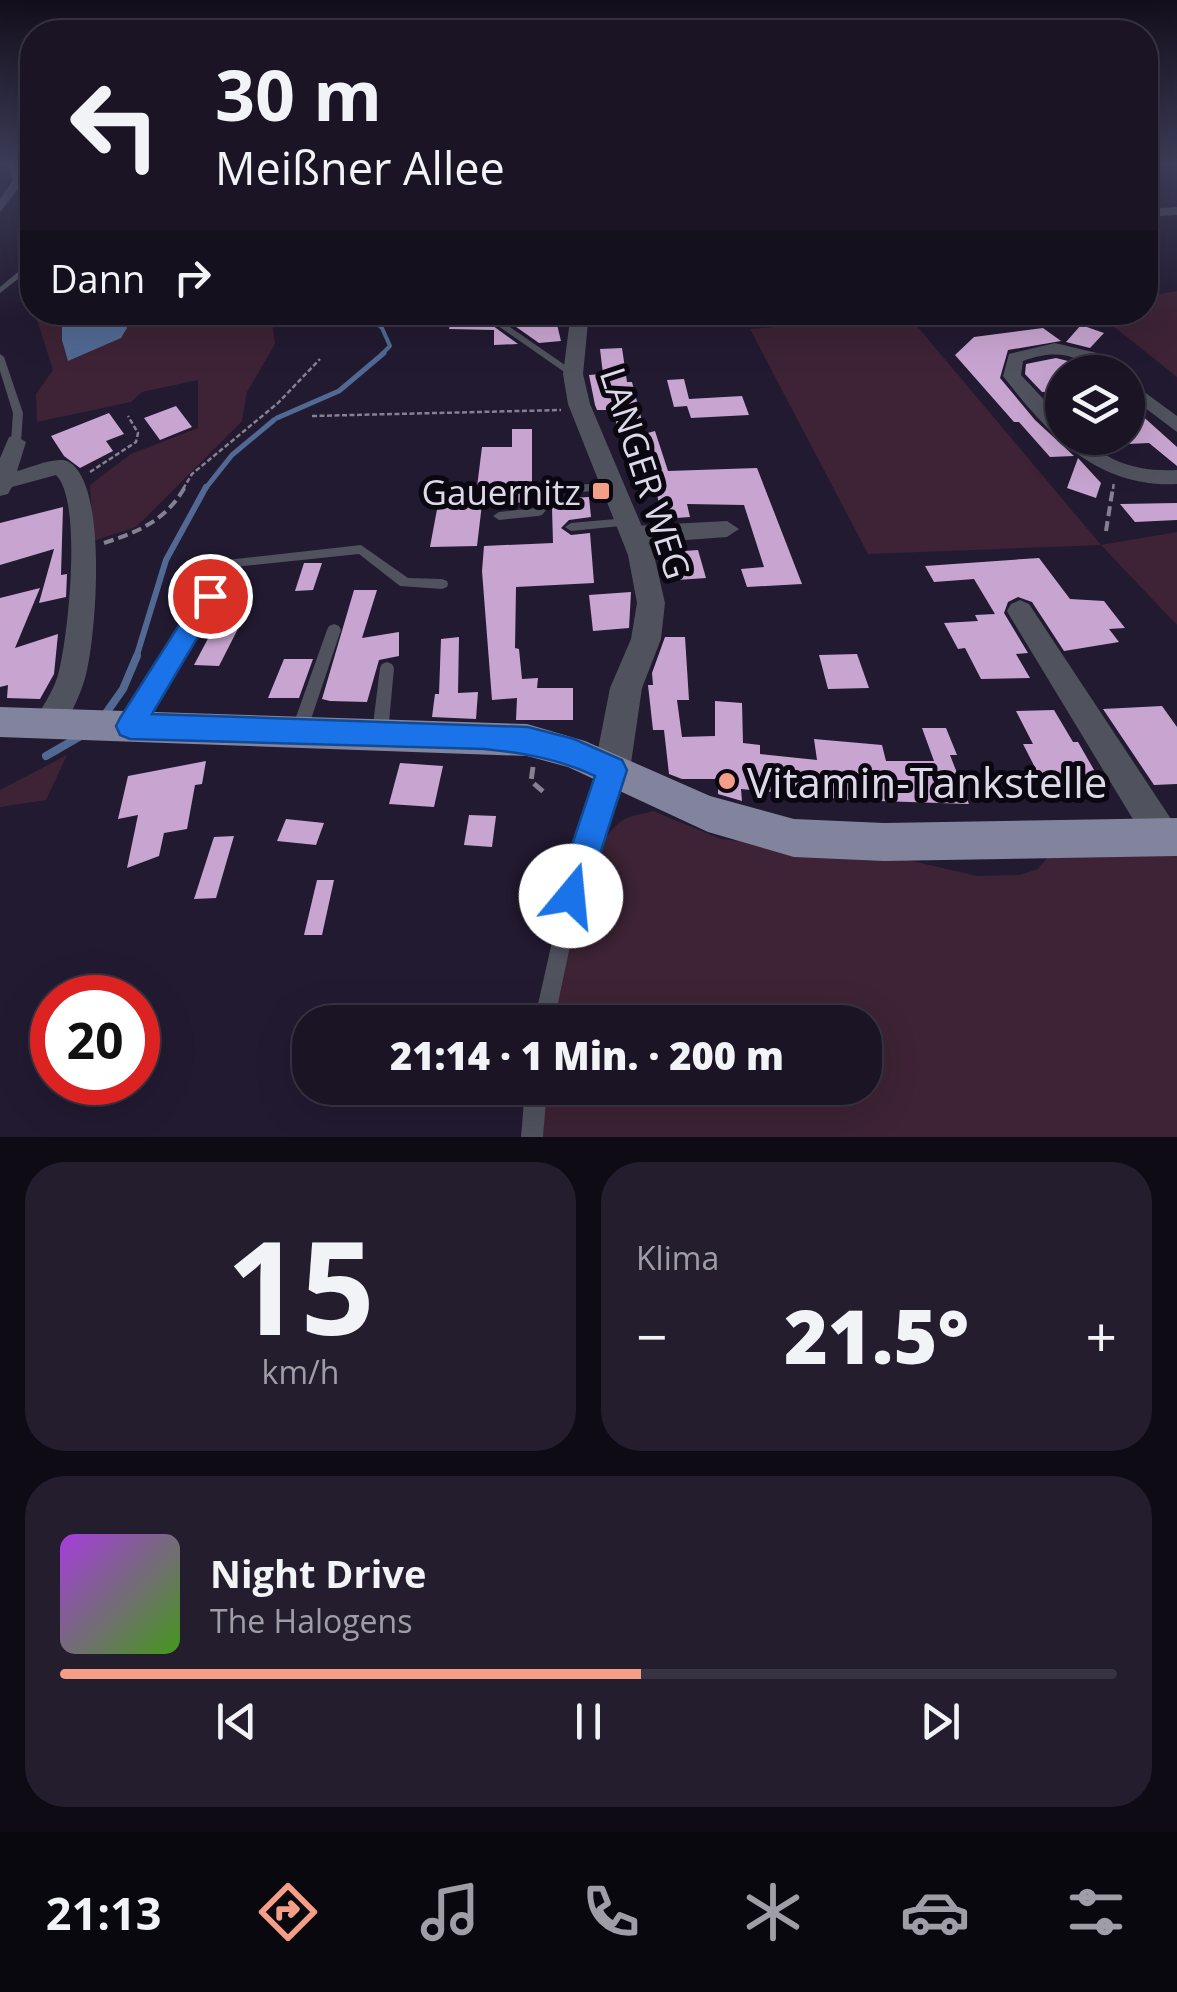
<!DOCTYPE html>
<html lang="de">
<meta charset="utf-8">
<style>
:root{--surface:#1a1425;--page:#231d2d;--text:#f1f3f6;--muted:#9f9ea7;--line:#383342;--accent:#f49e87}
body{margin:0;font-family:"Open Sans",sans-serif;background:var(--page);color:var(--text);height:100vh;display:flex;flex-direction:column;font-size:38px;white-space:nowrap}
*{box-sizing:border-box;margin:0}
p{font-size:32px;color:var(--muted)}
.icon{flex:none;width:55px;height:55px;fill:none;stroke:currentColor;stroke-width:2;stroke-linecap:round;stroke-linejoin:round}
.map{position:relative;height:1137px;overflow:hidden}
.drawer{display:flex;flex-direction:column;gap:25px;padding:25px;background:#0e0b14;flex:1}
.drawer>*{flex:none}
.banner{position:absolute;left:20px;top:20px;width:1138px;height:305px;border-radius:40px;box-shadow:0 10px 40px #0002,0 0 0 2px var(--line);background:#1a1425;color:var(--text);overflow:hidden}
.controls{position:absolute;left:1045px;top:355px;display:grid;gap:20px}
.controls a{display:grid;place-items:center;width:100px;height:100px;border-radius:50%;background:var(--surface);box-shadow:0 10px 40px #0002,0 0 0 2px var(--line);font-size:50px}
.speed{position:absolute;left:30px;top:975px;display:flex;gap:20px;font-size:50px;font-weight:700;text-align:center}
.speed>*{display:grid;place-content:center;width:130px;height:130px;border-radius:50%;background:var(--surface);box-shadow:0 10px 40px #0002,0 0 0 2px var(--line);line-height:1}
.speed .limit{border:15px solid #d22;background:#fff;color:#111}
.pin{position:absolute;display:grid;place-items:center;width:85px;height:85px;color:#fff;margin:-42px;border:5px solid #fff;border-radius:50%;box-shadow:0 2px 10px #0007}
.me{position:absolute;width:110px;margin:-55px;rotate:17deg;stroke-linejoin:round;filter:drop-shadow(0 0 8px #0008)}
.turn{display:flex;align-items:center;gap:35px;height:210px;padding:0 30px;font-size:45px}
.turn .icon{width:130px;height:130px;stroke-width:2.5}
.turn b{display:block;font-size:70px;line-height:85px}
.then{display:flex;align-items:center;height:95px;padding:0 30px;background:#0003;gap:20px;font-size:38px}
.big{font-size:75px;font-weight:800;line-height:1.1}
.drawer .tile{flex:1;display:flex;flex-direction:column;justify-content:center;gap:15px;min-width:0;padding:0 35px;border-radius:40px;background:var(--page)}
.drawer .dial{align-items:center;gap:0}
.dial b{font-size:130px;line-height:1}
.song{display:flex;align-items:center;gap:30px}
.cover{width:120px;height:120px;border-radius:15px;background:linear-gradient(135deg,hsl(280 70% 55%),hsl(100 70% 35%))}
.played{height:10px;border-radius:5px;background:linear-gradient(90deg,var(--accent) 55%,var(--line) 55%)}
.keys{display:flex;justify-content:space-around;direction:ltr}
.heat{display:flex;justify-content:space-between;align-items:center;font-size:55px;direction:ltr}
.drawer .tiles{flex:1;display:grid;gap:25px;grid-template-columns:1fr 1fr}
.tile:last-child{grid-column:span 2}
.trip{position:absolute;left:292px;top:1005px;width:590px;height:100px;border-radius:40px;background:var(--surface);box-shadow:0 10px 40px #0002,0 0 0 2px var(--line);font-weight:800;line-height:100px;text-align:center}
.tab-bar{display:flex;height:160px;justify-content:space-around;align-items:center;background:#0a080f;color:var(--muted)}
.tab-bar .icon{width:70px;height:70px}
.tab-bar .active{color:var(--accent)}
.tab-bar b{font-size:45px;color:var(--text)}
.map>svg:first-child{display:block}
</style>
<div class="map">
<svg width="1177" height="1137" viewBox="0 0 1177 1137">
<rect width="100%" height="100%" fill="#221a31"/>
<!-- green -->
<g fill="#3d2335">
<path d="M1177,291V377L1097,313L1145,312V297Z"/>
<path d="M35,313H271L275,344L247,392L242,421L136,527L93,541L90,485L131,454L198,428V380L142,392L131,402L37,422L36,394L53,370Z"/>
<path d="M834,313H906L1101,545L1177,532V625L1101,545L868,554L750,329L840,322Z"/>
<path d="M67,755L46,800L0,807V790Z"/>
<path d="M653,811L721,839L891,856L977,876L1020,875L1038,869L1047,858L1177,853V1137H543L545,1088H865V1022H554C563,972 578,850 623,820C631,815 644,814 653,811Z"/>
</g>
<!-- water -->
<path fill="#516993" d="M62,313H122L127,328L121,338L68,361L62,340Z"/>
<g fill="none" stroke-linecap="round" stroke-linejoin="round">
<!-- stream-far3 -->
<path stroke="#516993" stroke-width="4" d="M363,312L382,328L390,346L381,355"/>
<!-- stream-far2 -->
<g stroke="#516993" stroke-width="5">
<path d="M277,418L339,391L384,353"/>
<path d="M205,489L232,455L274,420"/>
</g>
<!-- stream-far1 -->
<path stroke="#516993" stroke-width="6" d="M136,658L166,560L206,487"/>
<!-- stream -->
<g stroke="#516993" stroke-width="8">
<path d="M104,716L123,689L137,656"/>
<path d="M46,756L79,737"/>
</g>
</g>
<!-- building -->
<g fill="#c8a5d1">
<path d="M454,312H474L518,344L494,345V330L449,329Z"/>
<path d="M495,312H554L561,341L539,343Z"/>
<path d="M1081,325L1104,333L1090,348L1066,342Z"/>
<path d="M1043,328L1061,341L1008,350L1000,378L1035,420L1074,456L1050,457L1019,422H1014L955,355L974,337Z"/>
<path d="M622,348L627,382H632L643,425L617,426L613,410H597L595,405L589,375L603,374L600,349Z"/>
<path d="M1056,358L1076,363L1068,372H1062V391L1042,392L1025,374L1026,364Z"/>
<path d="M684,379L689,399L742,396L749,415L691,418L687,406L674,407L667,380Z"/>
<path d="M1128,403L1177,447V466L1149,443L1128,444Z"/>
<path d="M176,406L192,427L160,440L144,418Z"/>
<path d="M109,413L124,434L106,441L113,451L80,468L64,456L51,436Z"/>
<path d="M512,429H532V487H540V496L535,502L482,504L477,546L430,547L438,504L475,503L482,447H512Z"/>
<path d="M655,431L668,471L757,468L802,584L747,587L741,569L764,567L744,505L687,504L690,517L662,519L653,474L634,476L629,457L649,455L644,434Z"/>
<path d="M1078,458L1101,483L1096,498L1067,488Z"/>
<path d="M589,497L591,517L569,520L561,528L571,535L590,533L594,583L516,587L515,648L519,649L522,679L538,678L537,688H573V720H516L517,698L492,700L482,571L484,546L553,543L552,508L560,499Z"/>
<path d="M1177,503V520L1135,522L1120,504Z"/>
<path d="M63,507L61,575L67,574L66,597L39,603L54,549L0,565V523Z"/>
<path d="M698,550L706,578L677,580L670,552Z"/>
<path d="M1039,558L1070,599L1104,601L1125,628L1109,629L1119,642L1064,651L1032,602L1018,597L1008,602L1004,613L1028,653L1016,654L1030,678L981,679L965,648L958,649L944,623L978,621L975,615L995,614L974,579L934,582L925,566Z"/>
<path d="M304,563H322L313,590L295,591Z"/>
<path d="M40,588L15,648L58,634L54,674L40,699L7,698L8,685L0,687V598Z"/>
<path d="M354,590H377L362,638L399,632V656L379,660L367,702L330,701L322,699Z"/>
<path d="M631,592L629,628L593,631L589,595Z"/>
<path d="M222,612L246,613L219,666L194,665Z"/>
<path d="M459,637L458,693L478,692L476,719L432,717L435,694H439L441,639Z"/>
<path d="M665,637H685L689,700H677L682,737L715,736V701L742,703L743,743L760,745V754L817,760L814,739L882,745L886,761H934L922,728H946L957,755H950L969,804L850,800L741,789L742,801L718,794V779H682L669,774L664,730H653L648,685H653L652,673Z"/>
<path d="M857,654L869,688L828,689L819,655Z"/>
<path d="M284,659H313L299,698H268Z"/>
<path d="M1162,706L1177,727V784L1154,785L1103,709Z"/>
<path d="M1054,710L1073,742H1078L1105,789L1047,791L1023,744H1033L1016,711Z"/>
<path d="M206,761L202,784L195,785L187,829L164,833L159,856L127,868L138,815L118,819L128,776Z"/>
<path d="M400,763L443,766L434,807L389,804Z"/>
<path d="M469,815L496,816L492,847L464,845Z"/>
<path d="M286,819L324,823L316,845L277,841Z"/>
<path d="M234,836L216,898L194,899L214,837Z"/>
<path d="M317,880H334L322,935H304Z"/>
</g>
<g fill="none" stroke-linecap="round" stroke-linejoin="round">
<!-- path-far2 -->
<g stroke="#868093" stroke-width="2.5" stroke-dasharray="5 2.5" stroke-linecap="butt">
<path d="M312,416L561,410"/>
<path d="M90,472L136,442L138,433L128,416"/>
<path d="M183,489L192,474L278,403L320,359"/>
<path d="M1113,489L1114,482"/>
</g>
<!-- path-far1 -->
<g stroke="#868093" stroke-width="4" stroke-dasharray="10 5" stroke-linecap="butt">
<path d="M1106,531L1113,487"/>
<path d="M104,543C140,531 165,521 185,487"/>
</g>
<!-- path -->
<path stroke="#868093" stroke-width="5" stroke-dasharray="12 6" stroke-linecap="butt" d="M533,767L531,781L547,795"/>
<!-- service -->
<g fill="#50525e" fill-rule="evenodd">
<path d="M29,263H32V268L0,293V287Z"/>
<path d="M478,312H488L578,374L576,376H570Z"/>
<path d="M0,354L4,357L23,413L21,442L16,445L11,442L13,413L0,371Z"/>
<path d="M610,483L616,487L614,490L560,493L542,515L538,516L499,520L493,516L499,512L535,508L553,486Z"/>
<path d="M627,518L633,522L631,525L571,531L565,527L571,523Z"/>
<path d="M361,545L408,578L442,579L447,581L448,584L447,587L442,589L400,586L359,554L234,567L137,729L132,731L127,729L124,724L127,719L226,560Z"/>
<path d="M334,624L339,626L341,630L307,731L304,736L299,738L294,736L291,731L327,630L329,626Z"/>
<path d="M387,662L392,664L394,668L388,733L385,738L380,740L375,738L372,733L380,668L382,664Z"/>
<path d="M612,762L618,765L620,770L585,875L554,1022H534L567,875L604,770L606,765Z"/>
<path d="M525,1088H547L543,1137H521Z"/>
</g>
<!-- minor -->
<g fill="#50525e" fill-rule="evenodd">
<path d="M7,163H18L25,180L0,212V199L13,180Z"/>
<path d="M1177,207V215L1145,217V209Z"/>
<path d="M1055,343L1097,353L1122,372C1082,374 1079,341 1023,361L1021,375L1062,419V438C1085,438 1094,449 1113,459C1134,469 1155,471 1177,470V484C1097,488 1048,434 1003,376L1009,354Z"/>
<path d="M1128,380L1177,416V432L1128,395Z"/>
<path d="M16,436L26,442L17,471C30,468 57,455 69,462C108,485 96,631 87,670C83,690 73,709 64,727L60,734L49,738L38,734L34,724C41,707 53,693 58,675C68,639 83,501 56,475L12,487L8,494L0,496V458L9,437Z"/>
<path d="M727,521L739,529L727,537L633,544L621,535L633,526Z"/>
<path d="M1020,600L1029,604L1175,825V849L1163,854L1151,849L1011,618L1007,611L1011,604Z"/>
</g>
<!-- tertiary -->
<path fill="#50525e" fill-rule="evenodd" d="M571,312H589L583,374L590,404L654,555L665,603L661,639L642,688L630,770L624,782L612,787L600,782L594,770L610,688L631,639L637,603L628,555L568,404L563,374Z"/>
<!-- primary -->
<path fill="#81849c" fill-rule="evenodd" d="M0,707L527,724L585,741L710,796L794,819L884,823L1177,818V856L884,861L794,857L708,832L568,767L527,756L0,737Z"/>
</g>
<!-- sky -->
<linearGradient id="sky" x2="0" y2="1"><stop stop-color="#130e1b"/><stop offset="0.51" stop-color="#3e3e5a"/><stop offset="1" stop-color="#3e3e5a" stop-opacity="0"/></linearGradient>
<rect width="1177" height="322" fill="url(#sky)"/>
<!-- route -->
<path fill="#1a73e8" stroke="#114b97" stroke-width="2.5" d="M210,587L219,589L222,596L152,714L528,727L574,739L622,760L627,770L583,907L571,912L560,907L555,896L595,776C559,759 524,753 484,749L130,739L120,735L116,726L120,718L202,589Z"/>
<!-- markers -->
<g fill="#f49e87" stroke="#0a0711" stroke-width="4">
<rect x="591" y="481" width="20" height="20" rx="5"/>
<circle cx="727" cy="781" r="10"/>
</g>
<g text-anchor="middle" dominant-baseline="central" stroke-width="10" stroke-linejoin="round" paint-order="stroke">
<!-- street labels -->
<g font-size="35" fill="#ddd9e8" stroke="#0a0711">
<text transform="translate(646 473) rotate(72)">LANGER WEG</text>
</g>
<!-- poi labels -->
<g font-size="35" fill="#ddd9e8" stroke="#0a0711" text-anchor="end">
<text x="581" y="491">Gauernitz</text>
</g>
<!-- near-poi labels -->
<g font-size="42" fill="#ddd9e8" stroke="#0a0711" text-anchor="start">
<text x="747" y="781">Vitamin-Tankstelle</text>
</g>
</g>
</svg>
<div class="controls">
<a><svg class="icon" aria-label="layers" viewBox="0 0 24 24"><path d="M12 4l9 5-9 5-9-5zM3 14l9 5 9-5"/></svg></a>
</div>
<div class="speed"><div class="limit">20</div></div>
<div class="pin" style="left:210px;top:596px;background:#d93025"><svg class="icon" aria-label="arrive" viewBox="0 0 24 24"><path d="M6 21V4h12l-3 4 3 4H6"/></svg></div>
<svg class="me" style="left:571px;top:896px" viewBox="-20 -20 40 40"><circle r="19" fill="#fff"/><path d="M0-13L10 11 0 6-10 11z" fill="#1a73e8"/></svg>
<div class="trip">21:14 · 1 Min. · 200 m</div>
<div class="banner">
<div class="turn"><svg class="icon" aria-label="left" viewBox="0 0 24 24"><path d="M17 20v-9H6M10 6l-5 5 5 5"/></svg><div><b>30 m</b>Meißner Allee</div></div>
<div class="then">Dann<svg class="icon" aria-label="right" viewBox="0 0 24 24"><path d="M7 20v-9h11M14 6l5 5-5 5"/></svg></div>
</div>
</div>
<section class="drawer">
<div class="tiles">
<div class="tile dial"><b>15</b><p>km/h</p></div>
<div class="tile"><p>Klima</p>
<div class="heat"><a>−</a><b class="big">21.5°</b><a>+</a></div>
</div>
<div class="tile">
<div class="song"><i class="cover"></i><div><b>Night Drive</b><p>The Halogens</p></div></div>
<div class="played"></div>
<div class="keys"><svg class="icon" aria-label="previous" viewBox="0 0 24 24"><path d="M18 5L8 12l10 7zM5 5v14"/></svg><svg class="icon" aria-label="pause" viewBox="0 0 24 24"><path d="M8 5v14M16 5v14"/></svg><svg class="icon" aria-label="next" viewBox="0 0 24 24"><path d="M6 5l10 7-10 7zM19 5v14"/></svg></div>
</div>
</div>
</section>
<nav class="tab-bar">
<b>21:13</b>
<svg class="icon active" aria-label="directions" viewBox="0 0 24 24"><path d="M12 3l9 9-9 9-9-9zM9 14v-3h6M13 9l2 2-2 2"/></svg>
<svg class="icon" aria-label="music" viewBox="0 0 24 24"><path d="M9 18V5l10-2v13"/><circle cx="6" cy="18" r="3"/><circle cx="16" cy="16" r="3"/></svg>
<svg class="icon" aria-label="phone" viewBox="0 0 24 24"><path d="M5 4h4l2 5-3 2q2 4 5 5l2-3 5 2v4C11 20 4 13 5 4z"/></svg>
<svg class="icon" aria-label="climate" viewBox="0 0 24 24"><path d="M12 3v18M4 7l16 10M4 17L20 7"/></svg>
<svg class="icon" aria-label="car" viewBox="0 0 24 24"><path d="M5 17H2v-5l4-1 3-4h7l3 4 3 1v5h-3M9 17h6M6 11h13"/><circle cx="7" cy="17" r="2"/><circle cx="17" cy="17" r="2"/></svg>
<svg class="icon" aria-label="filters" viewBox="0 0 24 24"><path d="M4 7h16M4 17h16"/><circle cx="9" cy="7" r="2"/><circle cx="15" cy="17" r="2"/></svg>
</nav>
